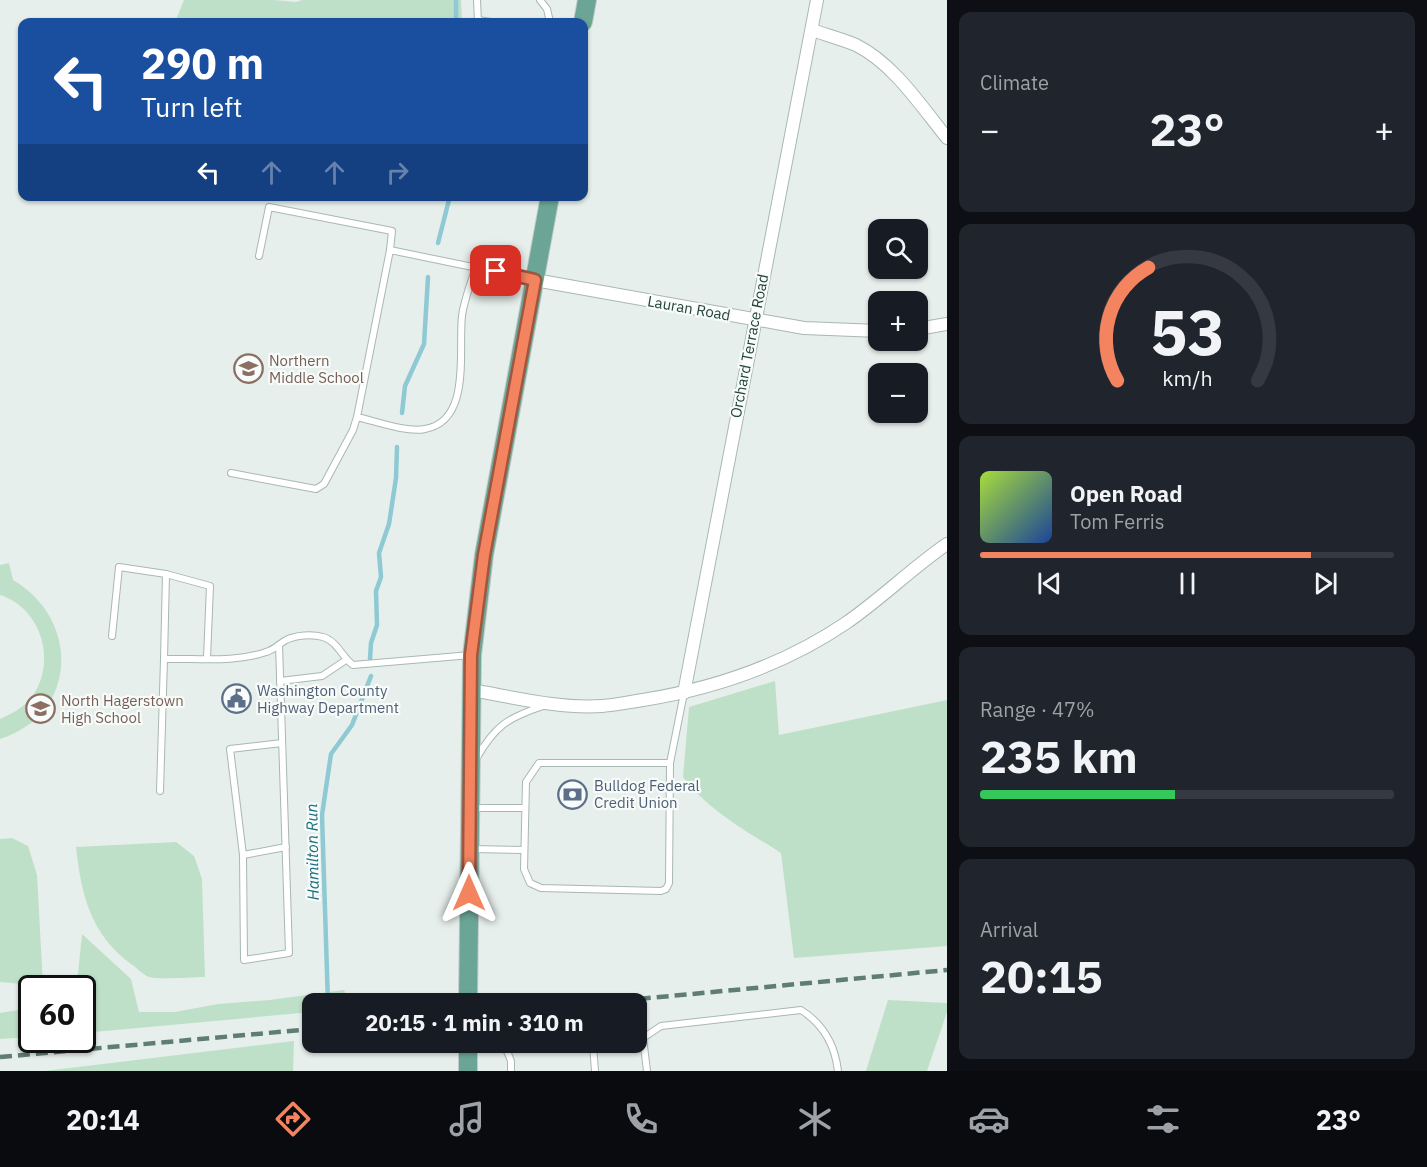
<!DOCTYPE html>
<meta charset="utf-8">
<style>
:root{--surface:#171b24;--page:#20242c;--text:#f1f3f6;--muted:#9ea1a6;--line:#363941;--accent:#f4845f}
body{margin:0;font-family:"IBM Plex Sans",sans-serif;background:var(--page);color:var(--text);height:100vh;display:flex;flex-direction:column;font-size:22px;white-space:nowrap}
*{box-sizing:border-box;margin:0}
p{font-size:20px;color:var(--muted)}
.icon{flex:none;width:33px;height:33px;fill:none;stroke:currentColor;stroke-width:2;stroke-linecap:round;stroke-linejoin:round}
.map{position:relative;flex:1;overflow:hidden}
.side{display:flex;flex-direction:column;gap:12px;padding:12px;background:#0d0f14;width:480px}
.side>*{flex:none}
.hud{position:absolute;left:18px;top:18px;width:570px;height:183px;border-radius:12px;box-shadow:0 2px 4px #0004;background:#1a4fa0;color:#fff;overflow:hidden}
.buttons{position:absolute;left:868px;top:219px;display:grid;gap:12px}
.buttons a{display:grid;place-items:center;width:60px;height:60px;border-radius:12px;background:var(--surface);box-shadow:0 2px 4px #0004;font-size:30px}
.speed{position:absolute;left:18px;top:975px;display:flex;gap:12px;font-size:30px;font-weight:700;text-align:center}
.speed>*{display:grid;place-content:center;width:78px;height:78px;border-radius:50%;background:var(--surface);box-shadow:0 2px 4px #0004;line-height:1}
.speed .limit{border:3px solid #111;border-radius:9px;background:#fff;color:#111}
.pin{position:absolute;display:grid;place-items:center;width:51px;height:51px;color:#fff;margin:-26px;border-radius:12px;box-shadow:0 3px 9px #0006}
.me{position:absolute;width:66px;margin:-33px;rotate:0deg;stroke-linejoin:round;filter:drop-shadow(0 0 4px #0008)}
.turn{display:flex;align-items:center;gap:21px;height:126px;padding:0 24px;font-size:27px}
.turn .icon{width:78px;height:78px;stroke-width:2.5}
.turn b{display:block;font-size:42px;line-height:51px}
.lanes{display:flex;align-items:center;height:57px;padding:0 24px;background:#0003;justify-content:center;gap:30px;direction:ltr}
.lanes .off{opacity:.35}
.big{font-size:45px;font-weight:700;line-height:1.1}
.side .tile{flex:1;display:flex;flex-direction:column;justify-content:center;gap:9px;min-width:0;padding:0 21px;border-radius:12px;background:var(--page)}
.side .dial{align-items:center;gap:0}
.dial svg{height:156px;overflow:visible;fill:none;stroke:var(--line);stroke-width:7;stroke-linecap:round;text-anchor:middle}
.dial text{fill:var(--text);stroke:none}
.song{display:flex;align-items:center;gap:18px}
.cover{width:72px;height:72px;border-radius:9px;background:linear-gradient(135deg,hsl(80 70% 55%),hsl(220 70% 35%))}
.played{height:6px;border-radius:3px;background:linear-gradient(90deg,var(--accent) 80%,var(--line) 80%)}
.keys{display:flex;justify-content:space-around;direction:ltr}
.heat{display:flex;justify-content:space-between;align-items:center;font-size:33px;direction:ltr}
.charge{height:9px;border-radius:4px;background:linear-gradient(90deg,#34c759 47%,var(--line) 0)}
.trip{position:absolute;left:302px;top:993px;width:345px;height:60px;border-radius:12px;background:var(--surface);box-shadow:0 2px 4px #0004;font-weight:700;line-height:60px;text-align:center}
.dock{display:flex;height:96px;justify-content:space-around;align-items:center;background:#090b0e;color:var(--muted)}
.dock .icon{width:42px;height:42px}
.dock .on{color:var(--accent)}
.dock b{font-size:27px;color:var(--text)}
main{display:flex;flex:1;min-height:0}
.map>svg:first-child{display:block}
</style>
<main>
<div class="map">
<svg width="947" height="1071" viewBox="0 0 947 1071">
<rect width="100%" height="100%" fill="#e6efeb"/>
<!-- green -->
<g fill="#bfe0c8">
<path d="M184,0H274L296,2L302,0H461L462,22H175Z"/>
<path d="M9,563L13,580C80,619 79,714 0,739V719C11,714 23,708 31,698C58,664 42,608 0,595V565Z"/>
<path d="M775,681L779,735L947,700V946L794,958L781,853C745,830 710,812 683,777L689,707Z"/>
<path d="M12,838L28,846L37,875L43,986L0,982V839Z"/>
<path d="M176,842L194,856L202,879L205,977C190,977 162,980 149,977C143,975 136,967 131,964C90,934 81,893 76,847Z"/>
<path d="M82,934L131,979L139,1012H175L218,1004L270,1000L344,990L349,1003L312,1004V1012L83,1033L82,988H58L78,974Z"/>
<path d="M888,1000L947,1003V1012L927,1071H866Z"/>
<path d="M31,1008V1037L0,1039V1013Z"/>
<path d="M294,1041L293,1071H45Z"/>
</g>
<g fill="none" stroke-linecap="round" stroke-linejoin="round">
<!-- stream -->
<g stroke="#8ec9d4" stroke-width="4.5">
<path d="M456,0V22"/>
<path d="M438,243L450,196"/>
<path d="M402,413L405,386L424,344L428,277"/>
<path d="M370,659L371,643L377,625L376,591L381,577L379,553L389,524L396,478L397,447"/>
<path d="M328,1004L322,815L331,754L352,725L371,676"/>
<path d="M328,1046V1042"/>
</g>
<defs>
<g id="service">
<path d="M477,0L478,22"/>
<path d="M540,0L547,9L550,22"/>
<path d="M478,20L491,22"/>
<path d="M259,256L269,207L392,231L390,250"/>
<path d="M476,267C471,283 464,300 462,316C458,350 472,421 425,429C407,433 375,421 357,417L390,250C437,260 484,269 531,279"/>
<path d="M231,473L316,489L324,484L353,430L357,417"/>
<path d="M166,574L210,586L207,658"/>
<path d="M112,636L119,567L166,574L164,659"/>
<path d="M279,645L289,953L244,960L243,855L230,749L282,743"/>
<path d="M280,681L322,676L346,660"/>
<path d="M476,759C495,726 507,718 543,706"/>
<path d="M670,763H539L526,782L524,869L530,883L541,888L661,891L666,889L669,883L670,763L684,693"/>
<path d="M160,791L164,659C196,658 235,663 266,652C274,650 279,644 286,640C296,635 312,634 323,637C337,641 342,657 353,665L471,655"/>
<path d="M471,808H525"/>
<path d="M473,849L524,850"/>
<path d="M243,855L286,847"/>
<path d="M469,1045L498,1046L507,1051L511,1061V1071"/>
<path d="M595,1071L593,1045L597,1042"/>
<path d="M647,1071L643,1038L661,1026L801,1010C823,1024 835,1045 838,1071"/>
</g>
<g id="minor">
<path d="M812,30C826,35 842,39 856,45C894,64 921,106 947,138"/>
<path d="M535,280L804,328L879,331"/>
<path d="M918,329L947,324"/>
<path d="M471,690C513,697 559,709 602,706C616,705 630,702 643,700C717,688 784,665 846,623C881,599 912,568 947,544"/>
<path d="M684,693L817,0"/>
</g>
<g id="primary">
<path d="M583,22L587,0"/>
<path d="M468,1004L472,655L484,555L550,196"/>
<path d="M468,1071V1042"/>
</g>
</defs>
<!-- service casing -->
<use href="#service" stroke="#a8b8b2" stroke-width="8"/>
<!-- minor casing -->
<use href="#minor" stroke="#a8b8b2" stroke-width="14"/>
<!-- primary casing -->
<use href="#primary" stroke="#c2cac8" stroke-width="20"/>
<!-- service -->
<use href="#service" stroke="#fff" stroke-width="6"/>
<!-- minor -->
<use href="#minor" stroke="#fff" stroke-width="12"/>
<!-- primary -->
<use href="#primary" stroke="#6aa596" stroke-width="18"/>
<!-- rail -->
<g stroke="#5f7d75" stroke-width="4.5" stroke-dasharray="12 6" stroke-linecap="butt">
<path d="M585,1004L947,970"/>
<path d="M0,1057L312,1029"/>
</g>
</g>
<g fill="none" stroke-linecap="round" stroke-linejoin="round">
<defs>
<path id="route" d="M469,893L471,655L484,555L535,280L496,271"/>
</defs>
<!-- route casing -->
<use href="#route" stroke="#9f563e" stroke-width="15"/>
<!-- route -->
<use href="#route" stroke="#f4845f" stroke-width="10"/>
</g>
<!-- icons -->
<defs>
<symbol id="school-ring" viewBox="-11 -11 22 22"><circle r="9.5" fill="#f7fbf9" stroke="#8d6e63" stroke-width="1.5"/><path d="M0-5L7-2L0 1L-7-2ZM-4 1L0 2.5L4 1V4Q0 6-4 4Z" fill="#8d6e63"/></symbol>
<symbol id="civic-ring" viewBox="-11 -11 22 22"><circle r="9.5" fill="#f7fbf9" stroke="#5c6f8a" stroke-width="1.5"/><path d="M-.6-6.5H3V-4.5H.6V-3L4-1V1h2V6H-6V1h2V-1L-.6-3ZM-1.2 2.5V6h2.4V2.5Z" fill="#5c6f8a"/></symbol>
<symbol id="bank-ring" viewBox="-11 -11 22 22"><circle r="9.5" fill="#f7fbf9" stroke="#5c6f8a" stroke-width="1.5"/><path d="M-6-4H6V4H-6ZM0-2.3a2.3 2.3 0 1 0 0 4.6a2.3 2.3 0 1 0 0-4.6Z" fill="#5c6f8a"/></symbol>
</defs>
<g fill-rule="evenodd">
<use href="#school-ring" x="232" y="352" width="33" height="33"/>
<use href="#civic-ring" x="220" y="682" width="33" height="33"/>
<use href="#school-ring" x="24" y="692" width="33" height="33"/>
<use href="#bank-ring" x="556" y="778" width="33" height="33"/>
</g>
<g text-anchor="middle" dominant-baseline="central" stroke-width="4.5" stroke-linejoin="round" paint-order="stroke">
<!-- street labels -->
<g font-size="15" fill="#24423a" stroke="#f7fbf9">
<text transform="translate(689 308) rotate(10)">Lauran Road</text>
<text transform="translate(749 346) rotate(-79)">Orchard Terrace Road</text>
</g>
<!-- education labels -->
<g font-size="15" fill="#785e54" stroke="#f7fbf9" text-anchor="start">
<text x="269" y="360">Northern<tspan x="269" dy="17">Middle School</tspan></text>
<text x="61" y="700">North Hagerstown<tspan x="61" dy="17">High School</tspan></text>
</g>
<!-- service labels -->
<g font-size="15" fill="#4e5e75" stroke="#f7fbf9" text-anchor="start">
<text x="257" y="690">Washington County<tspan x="257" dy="17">Highway Department</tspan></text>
<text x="594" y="785">Bulldog Federal<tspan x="594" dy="17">Credit Union</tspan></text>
</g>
<!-- water labels -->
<g font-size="16" font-style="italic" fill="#1c6f80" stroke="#f7fbf9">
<text transform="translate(312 852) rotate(-91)">Hamilton Run</text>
</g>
</g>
</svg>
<div class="buttons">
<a><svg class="icon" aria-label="search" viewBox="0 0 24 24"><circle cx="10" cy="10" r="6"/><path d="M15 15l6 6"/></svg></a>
<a>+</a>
<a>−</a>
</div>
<div class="speed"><div class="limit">60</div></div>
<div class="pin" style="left:496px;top:271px;background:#d93025"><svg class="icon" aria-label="arrive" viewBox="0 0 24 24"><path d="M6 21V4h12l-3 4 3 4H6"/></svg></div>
<svg class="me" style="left:469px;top:893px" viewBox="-20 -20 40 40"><path d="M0-17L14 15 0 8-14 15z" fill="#f4845f" stroke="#fff" stroke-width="4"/></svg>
<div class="trip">20:15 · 1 min · 310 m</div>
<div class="hud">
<div class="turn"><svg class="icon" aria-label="left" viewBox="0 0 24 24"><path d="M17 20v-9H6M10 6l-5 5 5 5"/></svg><div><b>290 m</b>Turn left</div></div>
<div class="lanes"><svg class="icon" aria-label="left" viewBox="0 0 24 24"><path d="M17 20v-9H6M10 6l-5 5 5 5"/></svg><svg class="icon off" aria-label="ahead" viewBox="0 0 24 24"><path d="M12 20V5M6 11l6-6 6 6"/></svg><svg class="icon off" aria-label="ahead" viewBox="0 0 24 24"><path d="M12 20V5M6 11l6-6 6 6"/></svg><svg class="icon off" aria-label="right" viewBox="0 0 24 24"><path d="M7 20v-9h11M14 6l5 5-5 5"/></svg></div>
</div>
</div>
<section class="side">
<div class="tile"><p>Climate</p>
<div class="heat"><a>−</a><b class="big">23°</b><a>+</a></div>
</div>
<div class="tile dial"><svg viewBox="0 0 100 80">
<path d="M14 69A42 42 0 1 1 86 69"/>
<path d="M14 69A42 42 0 0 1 30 11" stroke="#f4845f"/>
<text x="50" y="56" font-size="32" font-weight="700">53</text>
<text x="50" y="72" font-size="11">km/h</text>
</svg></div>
<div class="tile">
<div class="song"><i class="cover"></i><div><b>Open Road</b><p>Tom Ferris</p></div></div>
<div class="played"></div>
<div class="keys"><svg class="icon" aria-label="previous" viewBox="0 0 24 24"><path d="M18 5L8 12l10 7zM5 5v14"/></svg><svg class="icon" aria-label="pause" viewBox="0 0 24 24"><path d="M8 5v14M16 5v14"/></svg><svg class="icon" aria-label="next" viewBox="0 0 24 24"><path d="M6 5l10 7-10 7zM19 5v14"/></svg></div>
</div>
<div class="tile"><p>Range · 47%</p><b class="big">235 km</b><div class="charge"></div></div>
<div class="tile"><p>Arrival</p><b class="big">20:15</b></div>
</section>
</main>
<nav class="dock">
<b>20:14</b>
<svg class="icon on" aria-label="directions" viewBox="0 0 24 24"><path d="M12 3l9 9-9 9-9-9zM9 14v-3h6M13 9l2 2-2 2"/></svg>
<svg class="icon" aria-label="music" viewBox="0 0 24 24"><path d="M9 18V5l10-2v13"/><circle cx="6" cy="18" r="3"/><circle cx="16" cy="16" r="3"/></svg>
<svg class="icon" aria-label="phone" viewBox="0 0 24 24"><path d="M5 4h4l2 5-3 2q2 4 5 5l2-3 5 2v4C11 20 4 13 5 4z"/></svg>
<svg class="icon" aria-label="climate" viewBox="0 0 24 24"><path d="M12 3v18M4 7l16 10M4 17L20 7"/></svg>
<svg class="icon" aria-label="car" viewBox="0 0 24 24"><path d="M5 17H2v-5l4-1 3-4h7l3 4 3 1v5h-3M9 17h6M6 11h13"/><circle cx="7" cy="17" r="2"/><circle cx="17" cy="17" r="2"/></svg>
<svg class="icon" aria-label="filters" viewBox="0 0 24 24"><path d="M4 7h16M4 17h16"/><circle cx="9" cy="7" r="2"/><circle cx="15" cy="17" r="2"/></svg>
<b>23°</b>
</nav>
